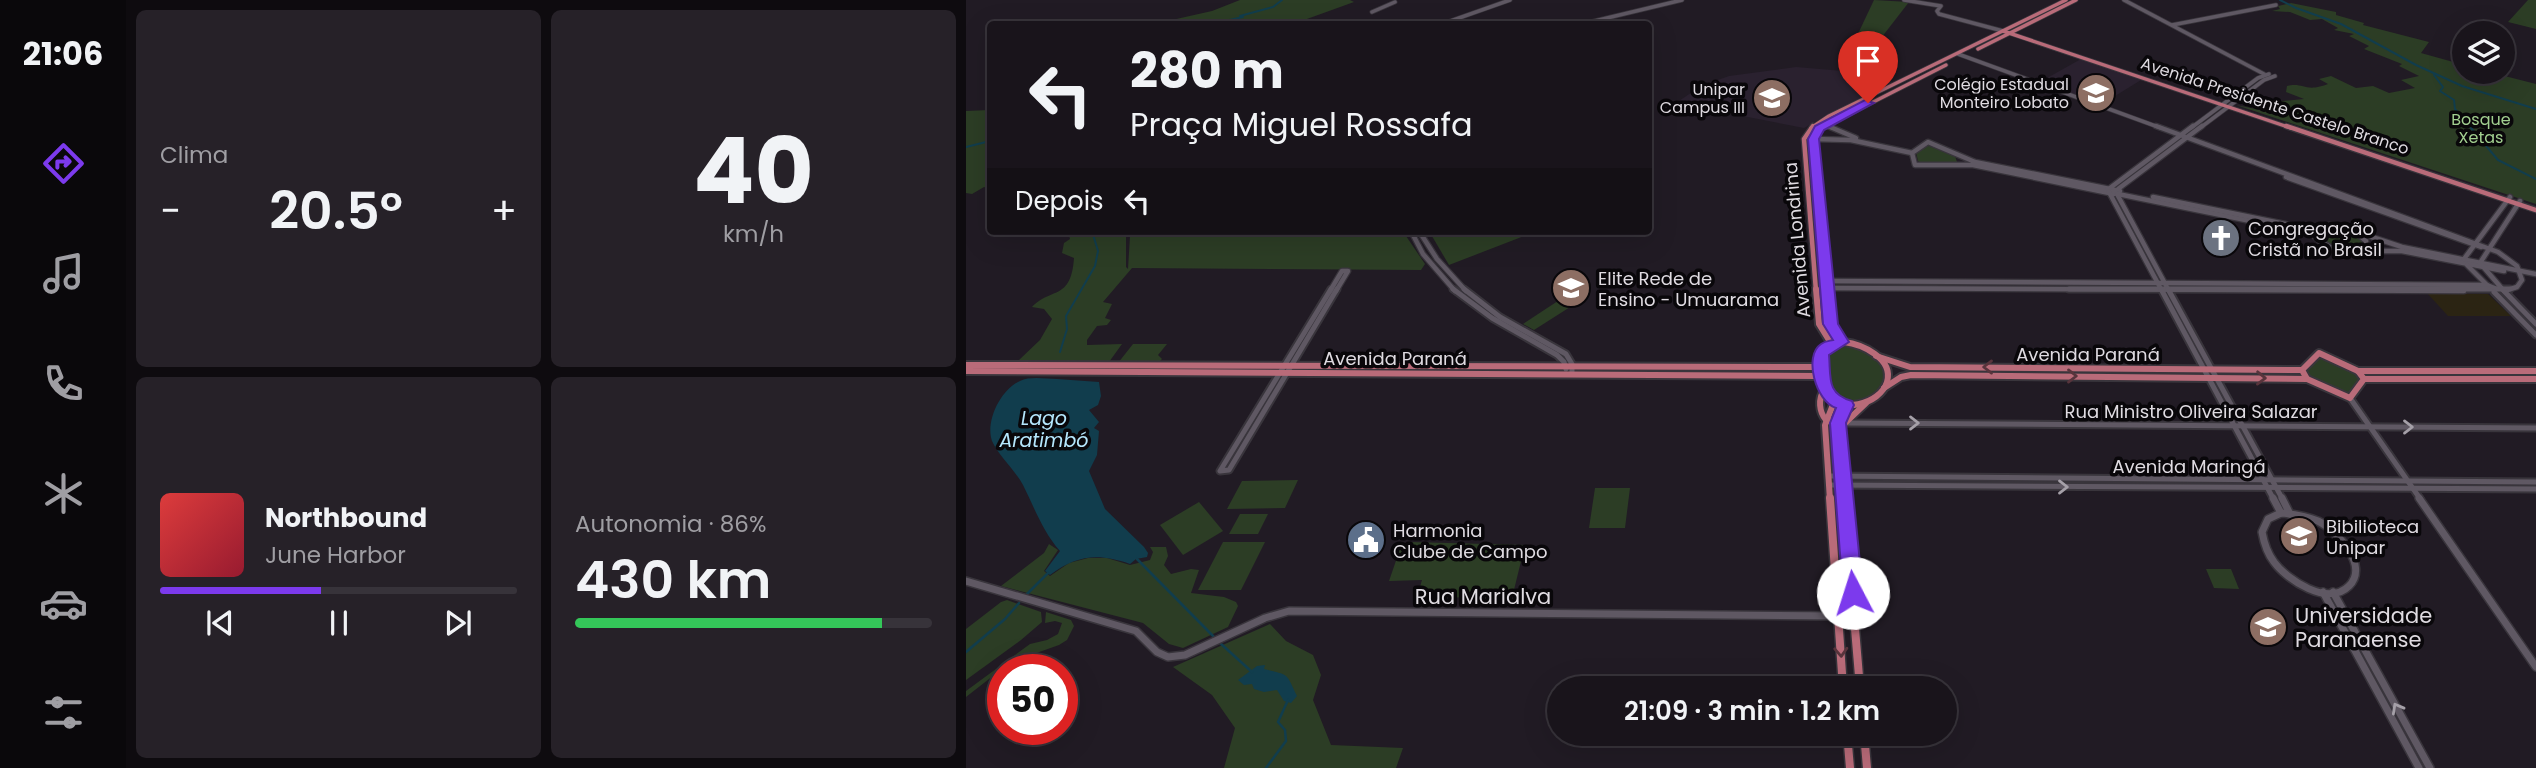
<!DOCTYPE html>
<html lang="pt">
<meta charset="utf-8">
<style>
:root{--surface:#19141b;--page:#262128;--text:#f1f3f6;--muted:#9f9ea3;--line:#37333a;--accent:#7c3aed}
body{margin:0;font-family:Poppins,sans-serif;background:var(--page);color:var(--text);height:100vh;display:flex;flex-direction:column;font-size:26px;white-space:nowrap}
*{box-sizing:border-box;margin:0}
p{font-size:23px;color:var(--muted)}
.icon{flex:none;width:38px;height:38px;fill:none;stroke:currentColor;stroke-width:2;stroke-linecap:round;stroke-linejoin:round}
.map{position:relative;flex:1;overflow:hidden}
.drawer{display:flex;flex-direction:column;gap:10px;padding:10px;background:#0e0b0f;width:840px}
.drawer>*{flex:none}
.banner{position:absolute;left:21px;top:21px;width:665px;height:214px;border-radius:7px;box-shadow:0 7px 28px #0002,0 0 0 2px var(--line);background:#19141b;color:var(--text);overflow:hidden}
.fabs{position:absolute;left:1486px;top:21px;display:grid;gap:14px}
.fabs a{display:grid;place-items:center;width:63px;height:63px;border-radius:50%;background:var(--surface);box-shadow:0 7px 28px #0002,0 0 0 2px var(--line);font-size:35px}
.speed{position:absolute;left:21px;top:654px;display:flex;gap:14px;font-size:35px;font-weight:700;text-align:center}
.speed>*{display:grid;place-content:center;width:91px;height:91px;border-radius:50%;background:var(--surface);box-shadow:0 7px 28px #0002,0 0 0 2px var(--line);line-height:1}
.speed .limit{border:10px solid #d22;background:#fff;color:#111}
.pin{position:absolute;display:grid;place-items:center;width:60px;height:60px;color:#fff;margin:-72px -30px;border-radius:50% 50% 50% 0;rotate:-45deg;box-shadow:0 0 7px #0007}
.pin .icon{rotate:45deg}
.me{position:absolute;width:77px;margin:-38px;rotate:355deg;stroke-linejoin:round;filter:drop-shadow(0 0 5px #0008)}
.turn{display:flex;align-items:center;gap:24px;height:147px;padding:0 28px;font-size:32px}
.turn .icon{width:91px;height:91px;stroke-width:2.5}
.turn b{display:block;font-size:49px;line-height:60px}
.then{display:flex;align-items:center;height:66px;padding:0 28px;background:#0003;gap:14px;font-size:26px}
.big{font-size:52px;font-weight:600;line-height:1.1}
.drawer .widget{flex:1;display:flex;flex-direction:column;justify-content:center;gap:10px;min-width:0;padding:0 24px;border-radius:10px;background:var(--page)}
.drawer .dial{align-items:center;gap:0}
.dial b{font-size:91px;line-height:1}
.song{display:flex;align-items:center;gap:21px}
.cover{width:84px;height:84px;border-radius:10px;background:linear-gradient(135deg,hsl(0 70% 55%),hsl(350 70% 35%))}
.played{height:7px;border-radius:4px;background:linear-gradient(90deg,var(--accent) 45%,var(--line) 45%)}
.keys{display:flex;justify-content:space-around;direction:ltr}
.heat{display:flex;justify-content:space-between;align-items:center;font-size:38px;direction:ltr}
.charge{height:10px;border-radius:5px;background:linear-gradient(90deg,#34c759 86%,var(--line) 0)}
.drawer .tiles{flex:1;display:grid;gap:10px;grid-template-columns:repeat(2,1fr)}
.trip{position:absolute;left:581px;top:676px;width:410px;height:70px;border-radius:35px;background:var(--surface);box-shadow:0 7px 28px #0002,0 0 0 2px var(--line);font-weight:600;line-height:70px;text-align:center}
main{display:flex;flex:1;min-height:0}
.dock{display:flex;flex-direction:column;width:126px;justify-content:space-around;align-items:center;background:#0a080b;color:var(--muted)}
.dock .icon{width:49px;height:49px}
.dock .selected{color:var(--accent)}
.dock b{font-size:32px;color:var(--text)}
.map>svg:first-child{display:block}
</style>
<main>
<nav class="dock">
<b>21:06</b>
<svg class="icon selected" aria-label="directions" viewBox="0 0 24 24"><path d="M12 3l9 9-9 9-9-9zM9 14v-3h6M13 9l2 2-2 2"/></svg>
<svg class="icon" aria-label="music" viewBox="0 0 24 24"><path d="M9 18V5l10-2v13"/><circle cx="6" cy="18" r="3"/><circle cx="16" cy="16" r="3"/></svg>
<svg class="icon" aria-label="phone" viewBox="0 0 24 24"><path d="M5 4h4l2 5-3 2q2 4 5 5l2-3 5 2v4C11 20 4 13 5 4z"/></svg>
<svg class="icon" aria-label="climate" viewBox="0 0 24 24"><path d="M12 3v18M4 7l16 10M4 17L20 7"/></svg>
<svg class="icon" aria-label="car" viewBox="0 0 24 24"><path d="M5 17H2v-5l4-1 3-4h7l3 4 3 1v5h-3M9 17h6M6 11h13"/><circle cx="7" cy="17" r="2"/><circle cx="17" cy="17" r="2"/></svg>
<svg class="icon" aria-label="filters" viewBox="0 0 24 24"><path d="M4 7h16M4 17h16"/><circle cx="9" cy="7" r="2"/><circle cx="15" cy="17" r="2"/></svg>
</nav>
<section class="drawer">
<div class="tiles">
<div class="widget"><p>Clima</p>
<div class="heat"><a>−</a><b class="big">20.5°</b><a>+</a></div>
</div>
<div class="widget dial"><b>40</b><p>km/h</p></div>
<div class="widget">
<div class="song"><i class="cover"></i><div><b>Northbound</b><p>June Harbor</p></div></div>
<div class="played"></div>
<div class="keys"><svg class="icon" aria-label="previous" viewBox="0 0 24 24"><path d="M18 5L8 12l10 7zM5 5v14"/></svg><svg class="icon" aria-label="pause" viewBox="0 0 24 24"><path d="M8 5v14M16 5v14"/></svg><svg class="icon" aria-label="next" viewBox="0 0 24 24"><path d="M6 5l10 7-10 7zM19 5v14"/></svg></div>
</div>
<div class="widget"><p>Autonomia · 86%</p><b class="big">430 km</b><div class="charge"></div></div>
</div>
</section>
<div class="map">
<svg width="1570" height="768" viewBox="0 0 1570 768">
<rect width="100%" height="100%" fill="#211b24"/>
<!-- built -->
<g fill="#2a212f">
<path d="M1115,59L1175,80L1136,104L1074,82Z"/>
<path d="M830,67L889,72L927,82L838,128L710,103L735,86L763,76Z"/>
<path d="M1325,524L1336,527L1346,534L1351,542L1348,549H1333L1322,543L1316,531Z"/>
</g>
<!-- industrial -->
<path fill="#2b2413" d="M1461,293L1522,294L1545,316H1482Z"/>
<!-- green -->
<g fill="#2c3d25">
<path d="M274,0H384L388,2L327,24H188L246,11Z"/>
<path d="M908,0L943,2L912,42L890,38Z"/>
<path d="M1562,0H1570V29L1542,22Z"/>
<path d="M1325,3L1370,12V15L1398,23L1397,25L1463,42L1455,53L1498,65V72H1523L1570,84V204L1270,105L1295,110L1297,103L1338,99L1320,92L1321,86C1338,82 1339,93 1362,84L1353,79L1365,76L1390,88L1407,86L1423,93L1449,88L1435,80L1453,76L1433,66L1436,64L1398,49L1403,46L1383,36L1388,34L1368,30L1372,28L1356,19L1344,20L1324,12L1306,11L1314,9L1312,6Z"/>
<path d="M24,110V189L18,187L6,194L0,193V111Z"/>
<path d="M961,145L989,156L991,162L955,163L952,161L950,152Z"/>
<path d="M1364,226L1384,230L1398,241L1397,247C1380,251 1360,250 1350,234L1354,227Z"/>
<path d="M90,231H160V267L162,269L164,236H440L459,264L455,270L166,268L137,302L146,304L139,318L145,320L141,325L131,326L121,340V345L156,344L143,362L53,360L74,340L86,319L78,309L66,307C85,287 105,301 108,258L96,253L98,243L104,239L103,235Z"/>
<path d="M463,231H571L483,265Z"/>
<path d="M601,295L612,302L568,330L557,324Z"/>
<path d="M167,344H201L192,355L196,359L191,364L152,363Z"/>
<path d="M877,344C898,350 912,355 921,376C910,397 880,417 862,390L860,354L866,348Z"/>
<path d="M1353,353L1392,371L1398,379L1384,398L1341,379L1336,370Z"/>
<path d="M332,480L319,508L261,509L276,481Z"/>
<path d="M629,488H664L659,528H623Z"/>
<path d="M233,502L257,531L217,555L194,525Z"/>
<path d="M274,514H302L292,534H263Z"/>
<path d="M257,542H299L275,590H232Z"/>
<path d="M444,542L559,545L546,598L451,597L456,580L423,581L435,546Z"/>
<path d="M83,544L92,550L78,571L84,576L103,563L122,558H141L164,565L184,560L187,552L184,547H200L202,556L198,565L205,574L225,569L233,570L225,593L258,597L270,602L272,606L262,627L217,648L203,644L177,623L35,586L78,553Z"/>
<path d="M1240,569H1265L1273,589L1248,588Z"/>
<path d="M41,600L75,612L76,622L55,640L0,680V629L35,602Z"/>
<path d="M80,612L105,620L108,626L101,640L93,645L62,656L51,666L32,672L0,697V691L64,644L81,640L92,634L96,623L89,621L79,623Z"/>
<path d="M304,624L320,641L347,655L355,675L347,700L365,745L437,748L430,768H258L269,728L246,695L207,667Z"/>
</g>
<!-- water -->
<g fill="#113d4d">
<path d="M91,379L133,382L135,396L132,405L123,410L133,422L128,428L133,431L131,455L123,471L139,509L178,547L182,553L181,557L170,559L164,564C132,553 111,555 84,575L79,571L94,551C77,532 68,507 57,485C49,470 32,455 26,441C19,421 35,389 54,381C64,376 80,379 91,379Z"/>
<path d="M299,665L298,669C324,676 319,671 331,696L325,703L318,701L311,690L298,692L288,689L286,684L278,685L272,680L291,666Z"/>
</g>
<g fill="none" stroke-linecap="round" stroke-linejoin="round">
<!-- stream-far1 -->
<g stroke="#113d4d" stroke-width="2">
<path d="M1314,0L1330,8L1375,24L1450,65L1496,86L1570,109"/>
<path d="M246,24L277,17L274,16L307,7L316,0"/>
<path d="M1468,75L1477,87L1474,91L1488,100L1489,109L1532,160L1570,179"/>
<path d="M0,147L24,141"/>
<path d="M94,352L101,329L100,316L129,266L132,251L126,231"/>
</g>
<!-- stream -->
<g stroke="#113d4d" stroke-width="2.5">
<path d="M171,559L250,639"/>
<path d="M61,594L82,573"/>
<path d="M254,643L286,672"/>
<path d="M0,652L39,619L53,603"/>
<path d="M300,768L320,741L319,730L312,722L322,700"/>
</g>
<defs>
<g id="minor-far3">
<path d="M938,0L975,6L971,11L973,14L1037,31"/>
<path d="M1158,0L1298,74"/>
<path d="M406,12L429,2"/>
<path d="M476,24L544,0"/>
<path d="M616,24L716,0"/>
<path d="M1206,25L1310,5"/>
<path d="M992,54L1195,128"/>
<path d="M859,125L866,128"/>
<path d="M1225,128L1292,78L1303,74"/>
<path d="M1234,128L1298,80L1309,76"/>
</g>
<g id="minor-far2">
<path d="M862,126L890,138"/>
<path d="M1190,126L1532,252L1551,266L1556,280L1551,287L1538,291"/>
<path d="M848,139L885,140L946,153"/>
<path d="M962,142L1009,162L1154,191L1148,194L1007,165H949L946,153Z"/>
<path d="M1320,177L1515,247"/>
<path d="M1144,188L1227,126"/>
<path d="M1142,189L1143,192"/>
<path d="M1152,189L1236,126"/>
<path d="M1143,192L1196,291"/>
<path d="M1151,194L1203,291"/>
<path d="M1152,194L1348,234"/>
<path d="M1187,197L1348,230"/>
<path d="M1366,225L1388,231L1400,241V246C1382,256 1364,250 1349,237L1348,230L1353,226Z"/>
<path d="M1385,230L1436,247L1570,274"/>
<path d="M445,231L457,254L489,291"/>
<path d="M453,231L471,259L500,291"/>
<path d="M1389,251H1436L1538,271"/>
<path d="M1498,259L1544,197"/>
<path d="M1501,265L1521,285"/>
<path d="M860,281L1521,285L1531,289"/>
<path d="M860,288L1498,291"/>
<path d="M364,291L376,271H382L370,291"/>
<path d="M1538,291L1514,263L1554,201"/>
</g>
<g id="minor-far1">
<path d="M365,289L254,471L263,470L371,289"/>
<path d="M487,289L526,318L591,355L598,362L600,369"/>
<path d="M498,289L534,317L600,354L606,364V373"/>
<path d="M1103,289H1544"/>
<path d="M1195,289L1308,500"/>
<path d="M1202,289L1317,500"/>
<path d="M1536,289L1570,324"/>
<path d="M1528,292L1570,335"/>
<path d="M1384,398L1455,500"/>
<path d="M879,423L1570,428"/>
<path d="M863,476L1570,482"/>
<path d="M864,485L1570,489"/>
</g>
<g id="minor">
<path d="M1307,498L1315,513"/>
<path d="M1316,498L1324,514"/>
<path d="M1453,498L1570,667"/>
<path d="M1315,513C1328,514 1340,516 1352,521C1370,530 1404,565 1383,586C1362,607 1321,580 1308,562C1301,553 1298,543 1296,532L1302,519Z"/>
<path d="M0,581L170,631L191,652L202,657L219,655L299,618L323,611L873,616"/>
<path d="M1357,592L1453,768"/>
<path d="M1367,592L1464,768"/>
</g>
<g id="major-far3">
<path d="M1037,31L1325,128"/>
<path d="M1012,49L1110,0"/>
<path d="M845,128L863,116L1100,0"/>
<path d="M856,128L980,65"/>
</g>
<g id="major-far2">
<path d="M847,126L838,139L850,291"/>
<path d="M858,126L848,134L862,291"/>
<path d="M1320,126L1570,210"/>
</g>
<g id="major-far1">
<path d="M850,289L853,324L866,345"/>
<path d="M862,289L865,324L876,342"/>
<path d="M878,342C895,344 928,358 921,382C914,405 872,415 859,392C854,381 856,366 855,354L866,345Z"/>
<path d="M1353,353L1392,371L1398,379L1384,398L1341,379L1336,370Z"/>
<path d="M910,356L944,367L1336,370"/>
<path d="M0,365L856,367"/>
<path d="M0,371L851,376L857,379"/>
<path d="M1392,371H1570"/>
<path d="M1398,379H1570"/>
<path d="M918,388L935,377L945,375L1341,379"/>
<path d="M858,390C852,399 853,412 860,420L879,423L900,403"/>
<path d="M864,500L859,425L868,402"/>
<path d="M878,500L872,423L880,405"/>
</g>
<g id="major">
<path d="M864,498L877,688"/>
<path d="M878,498L894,688"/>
<path d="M881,733L884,768"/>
<path d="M898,733L901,768"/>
</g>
</defs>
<!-- minor-far3 casing -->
<use href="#minor-far3" stroke="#39353c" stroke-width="5"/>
<!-- minor-far2 casing -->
<use href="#minor-far2" stroke="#39353c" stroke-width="7"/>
<!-- minor-far1 casing -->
<use href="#minor-far1" stroke="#39353c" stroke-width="9"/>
<!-- minor casing -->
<use href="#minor" stroke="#39353c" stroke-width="10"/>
<!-- major-far3 casing -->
<use href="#major-far3" stroke="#39353c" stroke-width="5"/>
<!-- major-far2 casing -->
<use href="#major-far2" stroke="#39353c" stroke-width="7"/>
<!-- major-far1 casing -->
<use href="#major-far1" stroke="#39353c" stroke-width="10"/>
<!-- major casing -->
<use href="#major" stroke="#39353c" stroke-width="11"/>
<!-- minor-far3 -->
<use href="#minor-far3" stroke="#5f5863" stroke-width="3.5"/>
<!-- minor-far2 -->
<use href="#minor-far2" stroke="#5f5863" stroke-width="4.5"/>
<!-- minor-far1 -->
<use href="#minor-far1" stroke="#5f5863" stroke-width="5"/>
<!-- minor -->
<use href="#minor" stroke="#5f5863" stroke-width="7"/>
<!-- major-far3 -->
<use href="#major-far3" stroke="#b96b79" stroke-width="3.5"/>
<!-- major-far2 -->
<use href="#major-far2" stroke="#b96b79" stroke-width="4.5"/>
<!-- major-far1 -->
<use href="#major-far1" stroke="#b96b79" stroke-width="6"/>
<!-- major -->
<use href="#major" stroke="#b96b79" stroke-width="8"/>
</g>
<!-- one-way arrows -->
<defs><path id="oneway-chevron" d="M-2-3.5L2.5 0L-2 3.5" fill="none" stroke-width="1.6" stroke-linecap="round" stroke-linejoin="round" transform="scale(1.75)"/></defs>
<g stroke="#58343c">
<use href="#oneway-chevron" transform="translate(1022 367) rotate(180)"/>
<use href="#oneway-chevron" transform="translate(1106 376)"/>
<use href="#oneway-chevron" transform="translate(1295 378) rotate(1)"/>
<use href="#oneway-chevron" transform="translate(875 652) rotate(87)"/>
</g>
<g stroke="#a5a0a8">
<use href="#oneway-chevron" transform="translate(948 423)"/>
<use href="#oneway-chevron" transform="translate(1442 427)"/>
<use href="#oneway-chevron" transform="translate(1097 487)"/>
<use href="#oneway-chevron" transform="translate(1431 708) rotate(-119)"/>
</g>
<!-- route -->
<path fill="#7c3aed" stroke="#51269a" stroke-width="2" d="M899,100L908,103L858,130L853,139L872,324L883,342L863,355C865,377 860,394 886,401L888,405L880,423L897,593L894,599L887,602L880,599L877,593L864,423L870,408C850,402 837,356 855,344C859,341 863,341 867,340L857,324L842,139L849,126Z"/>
<!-- icons -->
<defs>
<symbol id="school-disc" viewBox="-11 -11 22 22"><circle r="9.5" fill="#8d6e63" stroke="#09070a"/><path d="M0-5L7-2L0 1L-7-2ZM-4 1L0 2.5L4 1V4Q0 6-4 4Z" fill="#fff"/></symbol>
<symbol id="university-disc" viewBox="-11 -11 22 22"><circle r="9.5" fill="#8d6e63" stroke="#09070a"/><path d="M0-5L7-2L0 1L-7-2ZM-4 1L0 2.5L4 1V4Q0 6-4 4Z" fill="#fff"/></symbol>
<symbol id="church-disc" viewBox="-11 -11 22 22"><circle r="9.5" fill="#6b7280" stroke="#09070a"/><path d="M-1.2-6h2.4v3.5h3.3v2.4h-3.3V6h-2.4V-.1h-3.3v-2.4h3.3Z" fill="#fff"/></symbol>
<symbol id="civic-disc" viewBox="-11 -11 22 22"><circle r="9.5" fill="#5c6f8a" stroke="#09070a"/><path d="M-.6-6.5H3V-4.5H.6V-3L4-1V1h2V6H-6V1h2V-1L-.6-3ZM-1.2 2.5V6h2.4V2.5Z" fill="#fff"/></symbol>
</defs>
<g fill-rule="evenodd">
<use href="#school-disc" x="1108" y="71" width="44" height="44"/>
<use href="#university-disc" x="784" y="76" width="44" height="44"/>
<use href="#church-disc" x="1233" y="216" width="44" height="44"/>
<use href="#school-disc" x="583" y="266" width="44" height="44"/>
<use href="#university-disc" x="1311" y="514" width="44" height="44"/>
<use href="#civic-disc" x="378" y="518" width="44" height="44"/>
<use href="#university-disc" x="1280" y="605" width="44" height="44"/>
</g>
<g text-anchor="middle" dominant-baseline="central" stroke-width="7" stroke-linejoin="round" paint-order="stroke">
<!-- far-poi labels -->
<g font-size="16" fill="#dfdbe1" stroke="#09070a" text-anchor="end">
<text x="1103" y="84">Colégio Estadual<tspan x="1103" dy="18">Monteiro Lobato</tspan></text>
<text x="779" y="89">Unipar<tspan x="779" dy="18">Campus III</tspan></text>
</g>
<!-- far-street labels -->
<g font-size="16" fill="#dfdbe1" stroke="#09070a">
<text transform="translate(1309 106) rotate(18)">Avenida Presidente Castelo Branco</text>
</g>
<!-- far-park labels -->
<g font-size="16" fill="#a2cf90" stroke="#09070a">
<text x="1515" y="119">Bosque<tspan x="1515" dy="18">Xetas</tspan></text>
</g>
<!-- poi labels -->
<g font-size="18" fill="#dfdbe1" stroke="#09070a" text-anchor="start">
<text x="1282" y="228">Congregação<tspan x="1282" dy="21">Cristã no Brasil</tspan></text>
<text x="632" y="278">Elite Rede de<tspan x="632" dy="21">Ensino - Umuarama</tspan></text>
<text x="1360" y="526">Bibilioteca<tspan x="1360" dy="21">Unipar</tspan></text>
<text x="427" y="530">Harmonia<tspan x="427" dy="21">Clube de Campo</tspan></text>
</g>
<!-- street labels -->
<g font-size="18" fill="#dfdbe1" stroke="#09070a">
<text transform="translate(831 240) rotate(-95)">Avenida Londrina</text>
<text x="1122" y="354">Avenida Paraná</text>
<text x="429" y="358">Avenida Paraná</text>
<text x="1225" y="411">Rua Ministro Oliveira Salazar</text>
<text x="1223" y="466">Avenida Maringá</text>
</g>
<!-- water labels -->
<g font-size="19" font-style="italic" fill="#b5e7fd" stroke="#09070a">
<text x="78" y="418">Lago<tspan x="78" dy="22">Aratimbó</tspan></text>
</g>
<!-- near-street labels -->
<g font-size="21" fill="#dfdbe1" stroke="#09070a">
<text x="517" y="596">Rua Marialva</text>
</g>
<!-- near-poi labels -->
<g font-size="21" fill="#dfdbe1" stroke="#09070a" text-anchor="start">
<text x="1329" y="615">Universidade<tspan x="1329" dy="24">Paranaense</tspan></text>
</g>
</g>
</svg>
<div class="fabs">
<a><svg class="icon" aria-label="layers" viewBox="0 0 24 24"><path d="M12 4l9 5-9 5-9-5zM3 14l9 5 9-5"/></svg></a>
</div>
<div class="speed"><div class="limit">50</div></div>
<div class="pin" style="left:902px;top:103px;background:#d93025"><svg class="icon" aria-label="arrive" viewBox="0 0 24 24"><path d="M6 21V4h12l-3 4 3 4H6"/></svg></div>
<svg class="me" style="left:887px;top:593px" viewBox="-20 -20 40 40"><circle r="19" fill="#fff"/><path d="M0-13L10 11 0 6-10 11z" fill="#7c3aed"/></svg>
<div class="trip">21:09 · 3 min · 1.2 km</div>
<div class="banner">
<div class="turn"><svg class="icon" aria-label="left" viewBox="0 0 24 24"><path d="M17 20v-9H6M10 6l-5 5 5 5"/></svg><div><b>280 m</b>Praça Miguel Rossafa</div></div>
<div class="then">Depois<svg class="icon" aria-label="left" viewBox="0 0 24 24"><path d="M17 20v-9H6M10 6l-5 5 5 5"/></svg></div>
</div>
</div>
</main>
